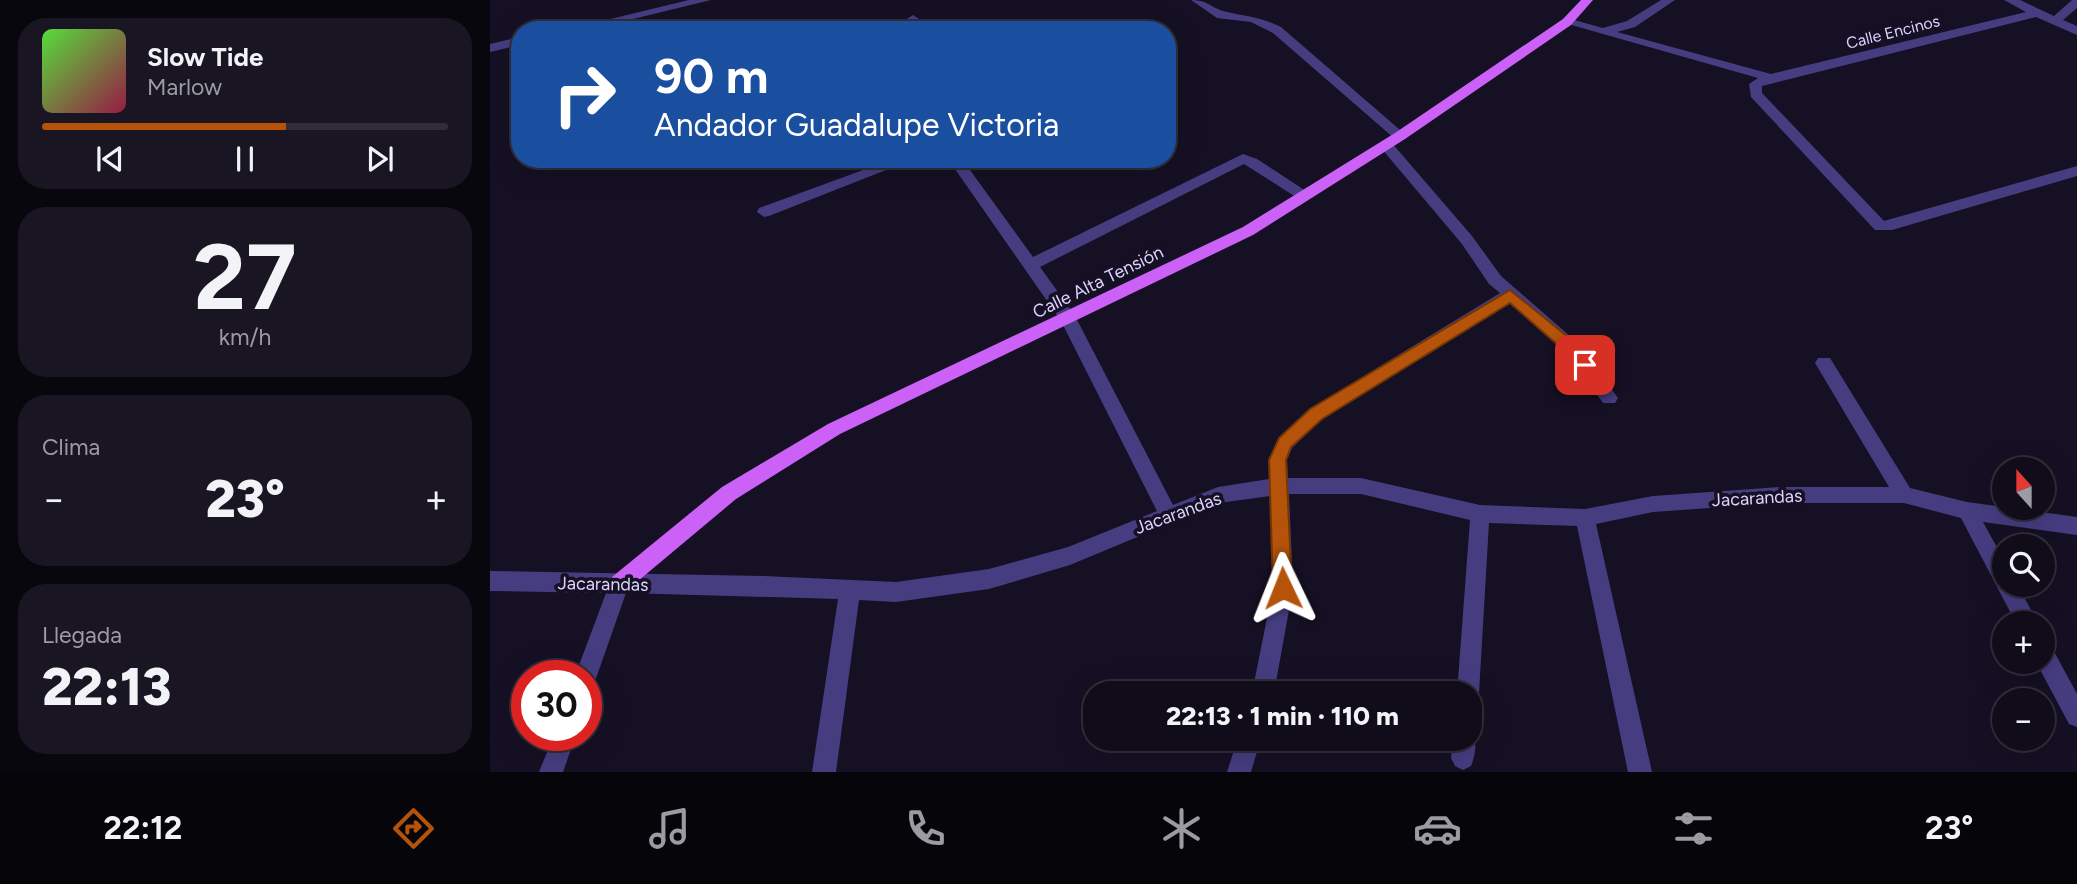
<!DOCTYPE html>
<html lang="es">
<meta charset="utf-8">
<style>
:root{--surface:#100c1a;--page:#191523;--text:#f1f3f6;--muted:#9c9ba2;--line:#302c39;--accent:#b45309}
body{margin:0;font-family:Figtree,sans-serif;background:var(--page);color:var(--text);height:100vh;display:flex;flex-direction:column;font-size:26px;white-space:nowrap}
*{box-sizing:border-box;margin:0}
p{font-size:23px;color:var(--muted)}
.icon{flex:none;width:38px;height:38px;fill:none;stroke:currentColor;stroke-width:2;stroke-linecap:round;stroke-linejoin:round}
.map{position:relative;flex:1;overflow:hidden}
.sheet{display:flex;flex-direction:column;gap:18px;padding:18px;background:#09070e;width:490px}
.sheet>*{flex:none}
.hud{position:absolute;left:21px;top:21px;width:665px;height:147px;border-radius:28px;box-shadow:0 7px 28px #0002,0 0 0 2px var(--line);background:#1a4fa0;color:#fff;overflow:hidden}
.needle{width:46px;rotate:339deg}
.controls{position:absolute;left:1502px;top:457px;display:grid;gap:14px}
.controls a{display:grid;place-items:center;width:63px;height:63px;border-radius:50%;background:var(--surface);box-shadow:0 7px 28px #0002,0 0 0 2px var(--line);font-size:35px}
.speed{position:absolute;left:21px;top:660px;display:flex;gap:14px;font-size:35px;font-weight:700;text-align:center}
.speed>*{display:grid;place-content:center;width:91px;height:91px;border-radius:50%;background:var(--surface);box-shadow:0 7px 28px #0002,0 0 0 2px var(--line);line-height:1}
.speed .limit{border:10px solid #d22;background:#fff;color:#111}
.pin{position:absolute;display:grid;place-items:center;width:60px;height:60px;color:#fff;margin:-30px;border-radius:14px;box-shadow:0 4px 10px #0006}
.me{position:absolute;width:77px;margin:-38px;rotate:358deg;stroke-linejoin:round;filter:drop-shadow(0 0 5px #0008)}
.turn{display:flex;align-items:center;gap:24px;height:147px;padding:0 28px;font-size:32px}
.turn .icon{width:91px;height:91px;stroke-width:2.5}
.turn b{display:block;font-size:49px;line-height:60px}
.big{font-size:52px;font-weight:800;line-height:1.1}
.sheet .widget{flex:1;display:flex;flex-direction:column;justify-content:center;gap:10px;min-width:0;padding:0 24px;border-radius:28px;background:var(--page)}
.sheet .dial{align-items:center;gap:0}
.dial b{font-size:91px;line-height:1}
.song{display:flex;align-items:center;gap:21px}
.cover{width:84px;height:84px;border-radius:10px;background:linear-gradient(135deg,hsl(110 70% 55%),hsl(340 70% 35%))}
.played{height:7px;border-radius:4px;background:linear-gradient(90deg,var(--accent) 60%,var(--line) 60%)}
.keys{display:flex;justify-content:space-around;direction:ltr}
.heat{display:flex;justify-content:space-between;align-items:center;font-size:38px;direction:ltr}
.trip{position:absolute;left:593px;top:681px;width:399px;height:70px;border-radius:28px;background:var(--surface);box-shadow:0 7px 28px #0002,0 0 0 2px var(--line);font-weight:800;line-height:70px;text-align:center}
.tabs{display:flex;height:112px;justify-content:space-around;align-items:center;background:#06050a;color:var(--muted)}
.tabs .icon{width:49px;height:49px}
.tabs .on{color:var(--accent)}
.tabs b{font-size:32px;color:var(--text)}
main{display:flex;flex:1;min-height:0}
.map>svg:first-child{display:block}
</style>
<main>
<section class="sheet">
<div class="widget">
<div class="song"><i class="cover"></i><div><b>Slow Tide</b><p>Marlow</p></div></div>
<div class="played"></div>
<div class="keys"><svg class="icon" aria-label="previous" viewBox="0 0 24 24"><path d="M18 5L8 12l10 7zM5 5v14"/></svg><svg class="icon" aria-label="pause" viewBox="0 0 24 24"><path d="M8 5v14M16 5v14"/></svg><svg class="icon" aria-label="next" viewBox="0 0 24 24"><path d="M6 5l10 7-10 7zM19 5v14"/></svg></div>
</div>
<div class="widget dial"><b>27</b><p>km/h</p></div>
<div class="widget"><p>Clima</p>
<div class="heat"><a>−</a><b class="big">23°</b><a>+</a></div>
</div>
<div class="widget"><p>Llegada</p><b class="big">22:13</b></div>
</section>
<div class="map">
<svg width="1587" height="772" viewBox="0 0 1587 772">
<rect width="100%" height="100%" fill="#151023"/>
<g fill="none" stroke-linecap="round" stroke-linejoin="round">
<!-- minor -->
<g fill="#453d80" fill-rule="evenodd">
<path d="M199,0H221L98,30H75Z"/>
<path d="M701,0C719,0 722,9 737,12C760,17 770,17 791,27L917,136L915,139H905L783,33L761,22L727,18Z"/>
<path d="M1171,0H1185L1145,27L1127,32L1281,74L1536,12L1514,0H1530L1564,16L1582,0H1587V8L1573,20L1587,26V35L1546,17L1272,86V93L1394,221L1587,166V176L1402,230H1385L1261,97L1259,84L1268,78L1071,22L1077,18L1113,28L1137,21Z"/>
<path d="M423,15L429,19L432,30H420L417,19Z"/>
<path d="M30,37V45L0,52V44Z"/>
<path d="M896,141L901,142L982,236L1011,276L1089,344L1128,398L1125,403H1113L1077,354L1020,303L832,419L802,448L797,460L798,478H871L990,505L1095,509L1163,496L1290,487H1399L1325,363L1328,358H1340L1420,488L1477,502L1587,517V535L1493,522L1514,560V584H1527L1548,623H1526L1471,518L1414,503H1290L1163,512L1106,524L1162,772H1138L1087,526L999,523L989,693L986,701L980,703V693H967L980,520L871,494H799L803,588L784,693H762L783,588L780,496L729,503L580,565L499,589L406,602L369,600L346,772H322L348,599L136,593L104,684L96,687V676H85L116,593L0,591V571L274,576L406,582L499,569L578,547L667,511L571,321L458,159H472L543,257L753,154L767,159L819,193L821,196L819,199H809L754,164L550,267L584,314L683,505L728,487L779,479V460L789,438L820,409L1010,293L999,284L972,244L891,148V142Z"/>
<path d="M403,159H424L279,216L274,217L267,212L269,208Z"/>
<path d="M1552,641L1560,644L1587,694V727L1579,724L1546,662H1552Z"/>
<path d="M980,729C988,739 986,754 981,766L973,770L965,766L961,758L963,738H980Z"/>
<path d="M64,735H86L73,772H49Z"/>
<path d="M748,738H771L761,772H737Z"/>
</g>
<!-- major -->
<path fill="#cb61f6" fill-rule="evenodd" d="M1091,0H1103L1081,25L915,139L763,235L350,434L246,499L136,591L129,594L122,591L119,584L122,577L232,487L338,424L753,227L905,133L1073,19Z"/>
</g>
<!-- route -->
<path fill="#b45309" stroke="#753606" stroke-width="2" d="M1020,290L1088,345L1103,365L1101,370H1089L1077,353L1020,303L832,419L801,447L796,460L802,588L799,595L793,597L786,595L783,588L779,460L789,438L820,409Z"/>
<g text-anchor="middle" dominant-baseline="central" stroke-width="7" stroke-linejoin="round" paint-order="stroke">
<!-- far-street labels -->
<g font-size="16" fill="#dcd4fd" stroke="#151023">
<text transform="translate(1403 32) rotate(-14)">Calle Encinos</text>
</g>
<!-- street labels -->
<g font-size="18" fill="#dcd4fd" stroke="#151023">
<text transform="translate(608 282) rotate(-26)">Calle Alta Tensión</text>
<text transform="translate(1267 498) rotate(-3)">Jacarandas</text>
<text transform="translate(688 513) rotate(-20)">Jacarandas</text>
<text transform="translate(113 584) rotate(1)">Jacarandas</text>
</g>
</g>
</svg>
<div class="controls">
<a><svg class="needle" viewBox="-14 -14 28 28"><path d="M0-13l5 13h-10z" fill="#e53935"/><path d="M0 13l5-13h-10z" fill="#9c9ba2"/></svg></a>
<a><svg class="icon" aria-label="search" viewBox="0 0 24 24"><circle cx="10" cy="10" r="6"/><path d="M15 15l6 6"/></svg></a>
<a>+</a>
<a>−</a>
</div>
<div class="speed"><div class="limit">30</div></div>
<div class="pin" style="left:1095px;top:365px;background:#d93025"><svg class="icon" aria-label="arrive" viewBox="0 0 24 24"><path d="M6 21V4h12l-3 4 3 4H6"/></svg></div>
<svg class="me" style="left:793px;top:588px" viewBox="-20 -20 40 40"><path d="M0-17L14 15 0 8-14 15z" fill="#b45309" stroke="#fff" stroke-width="4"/></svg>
<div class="trip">22:13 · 1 min · 110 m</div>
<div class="hud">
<div class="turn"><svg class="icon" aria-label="right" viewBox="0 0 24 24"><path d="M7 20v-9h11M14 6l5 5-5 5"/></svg><div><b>90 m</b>Andador Guadalupe Victoria</div></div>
</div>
</div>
</main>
<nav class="tabs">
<b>22:12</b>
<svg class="icon on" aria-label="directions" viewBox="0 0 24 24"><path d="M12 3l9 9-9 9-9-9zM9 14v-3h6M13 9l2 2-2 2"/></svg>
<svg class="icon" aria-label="music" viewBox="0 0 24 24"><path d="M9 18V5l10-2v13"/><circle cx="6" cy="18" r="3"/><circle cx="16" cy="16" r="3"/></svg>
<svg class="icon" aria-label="phone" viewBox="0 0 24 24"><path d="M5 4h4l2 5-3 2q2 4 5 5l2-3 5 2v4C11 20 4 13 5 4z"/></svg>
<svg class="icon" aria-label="climate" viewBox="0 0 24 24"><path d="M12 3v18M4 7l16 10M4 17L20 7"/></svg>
<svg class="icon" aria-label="car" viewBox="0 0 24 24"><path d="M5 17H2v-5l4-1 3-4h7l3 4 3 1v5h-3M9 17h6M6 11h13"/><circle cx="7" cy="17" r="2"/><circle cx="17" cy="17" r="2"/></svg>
<svg class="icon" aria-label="filters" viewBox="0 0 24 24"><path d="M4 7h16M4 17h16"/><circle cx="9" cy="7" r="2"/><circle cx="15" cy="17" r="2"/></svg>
<b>23°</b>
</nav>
